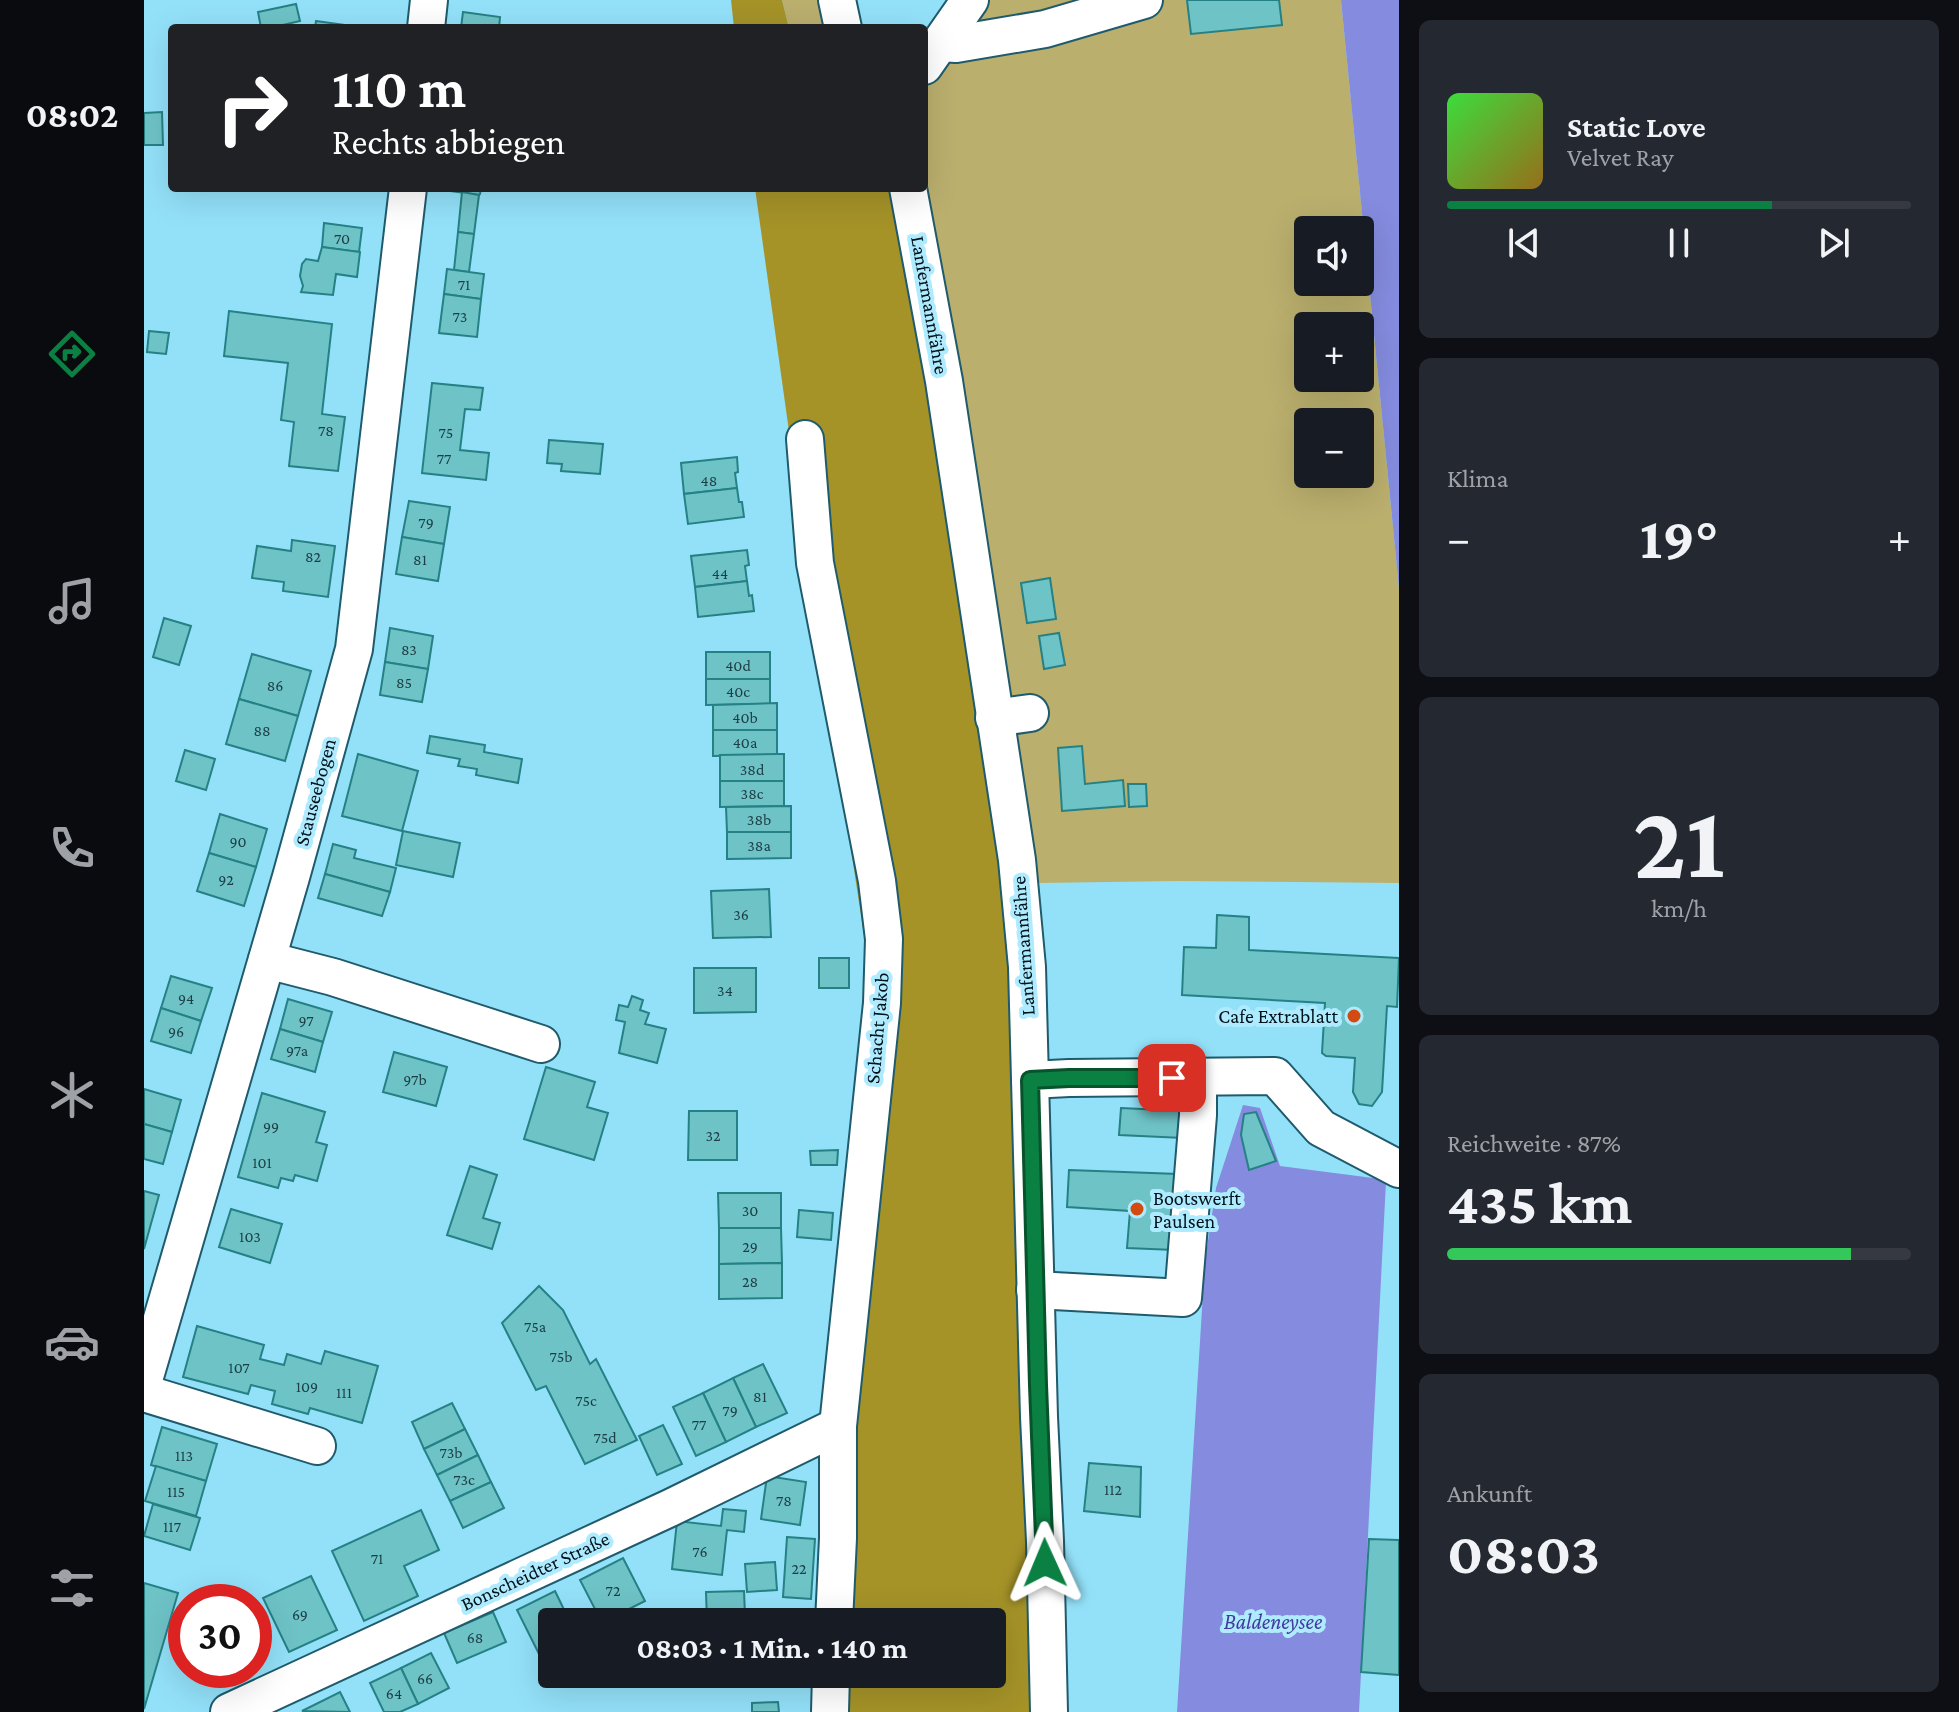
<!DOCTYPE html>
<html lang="de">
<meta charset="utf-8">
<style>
:root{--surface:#171b24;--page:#242831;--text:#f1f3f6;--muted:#9ea1a6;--line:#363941;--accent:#0b8043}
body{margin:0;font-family:"Crimson Pro",serif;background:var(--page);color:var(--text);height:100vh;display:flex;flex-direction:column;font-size:30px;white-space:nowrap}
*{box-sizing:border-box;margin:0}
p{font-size:26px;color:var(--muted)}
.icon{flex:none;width:44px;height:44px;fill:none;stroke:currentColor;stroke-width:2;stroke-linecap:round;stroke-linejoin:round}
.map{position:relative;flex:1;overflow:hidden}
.drawer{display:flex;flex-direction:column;gap:20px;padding:20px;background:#0d0f14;width:560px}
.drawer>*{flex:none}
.hud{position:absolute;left:24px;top:24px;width:760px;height:168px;border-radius:8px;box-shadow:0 8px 32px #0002;background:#202124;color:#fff;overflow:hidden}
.buttons{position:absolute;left:1150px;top:216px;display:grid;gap:16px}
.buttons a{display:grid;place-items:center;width:80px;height:80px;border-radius:8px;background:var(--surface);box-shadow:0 8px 32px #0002;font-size:40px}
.speed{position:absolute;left:24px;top:1584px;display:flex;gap:16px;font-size:40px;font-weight:700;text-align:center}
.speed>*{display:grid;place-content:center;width:104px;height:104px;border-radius:50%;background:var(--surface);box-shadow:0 8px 32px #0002;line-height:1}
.speed .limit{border:12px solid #d22;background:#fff;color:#111}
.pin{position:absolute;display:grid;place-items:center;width:68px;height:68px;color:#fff;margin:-34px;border-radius:16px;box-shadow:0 4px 12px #0006}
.me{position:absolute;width:88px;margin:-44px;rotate:359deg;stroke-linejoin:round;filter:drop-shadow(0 0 6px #0008)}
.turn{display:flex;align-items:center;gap:28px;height:168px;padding:0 32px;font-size:36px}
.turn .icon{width:104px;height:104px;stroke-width:2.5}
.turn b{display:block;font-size:56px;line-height:68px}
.big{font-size:60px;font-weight:700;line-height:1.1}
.drawer .tile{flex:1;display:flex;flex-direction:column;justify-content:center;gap:12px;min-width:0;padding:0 28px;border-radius:12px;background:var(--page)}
.drawer .dial{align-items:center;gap:0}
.dial b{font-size:104px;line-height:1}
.song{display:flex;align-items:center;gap:24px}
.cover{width:96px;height:96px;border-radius:12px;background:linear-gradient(135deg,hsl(120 70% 55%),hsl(40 70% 35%))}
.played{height:8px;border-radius:4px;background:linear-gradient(90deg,var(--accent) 70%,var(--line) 70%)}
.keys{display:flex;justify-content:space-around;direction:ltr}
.heat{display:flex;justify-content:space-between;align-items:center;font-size:44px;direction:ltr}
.charge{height:12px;border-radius:6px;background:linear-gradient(90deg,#34c759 87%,var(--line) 0)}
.trip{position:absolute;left:394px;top:1608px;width:468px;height:80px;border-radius:8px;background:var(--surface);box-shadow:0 8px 32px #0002;font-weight:700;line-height:80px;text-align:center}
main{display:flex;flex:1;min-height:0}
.tab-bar{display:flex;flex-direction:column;width:144px;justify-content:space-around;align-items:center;background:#090b0e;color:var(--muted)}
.tab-bar .icon{width:56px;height:56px}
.tab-bar .on{color:var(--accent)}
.tab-bar b{font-size:36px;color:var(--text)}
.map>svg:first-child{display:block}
</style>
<main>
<nav class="tab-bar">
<b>08:02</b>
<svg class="icon on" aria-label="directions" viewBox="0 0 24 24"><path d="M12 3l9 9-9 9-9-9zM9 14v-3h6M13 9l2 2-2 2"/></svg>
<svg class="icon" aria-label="music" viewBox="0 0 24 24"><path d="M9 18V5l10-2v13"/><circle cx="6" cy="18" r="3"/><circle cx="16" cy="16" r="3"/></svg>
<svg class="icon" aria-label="phone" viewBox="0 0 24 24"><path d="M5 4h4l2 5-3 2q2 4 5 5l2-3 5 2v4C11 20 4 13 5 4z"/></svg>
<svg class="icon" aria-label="climate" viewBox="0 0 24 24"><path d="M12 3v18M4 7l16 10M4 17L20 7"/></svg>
<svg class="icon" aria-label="car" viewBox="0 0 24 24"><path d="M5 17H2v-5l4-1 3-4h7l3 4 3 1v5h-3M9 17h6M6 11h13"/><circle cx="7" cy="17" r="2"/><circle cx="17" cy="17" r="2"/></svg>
<svg class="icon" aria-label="filters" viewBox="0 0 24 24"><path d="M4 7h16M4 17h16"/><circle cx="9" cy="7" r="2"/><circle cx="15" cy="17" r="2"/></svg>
</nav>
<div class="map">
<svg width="1255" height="1712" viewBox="0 0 1255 1712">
<rect width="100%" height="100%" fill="#93e1f9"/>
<!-- green -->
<g fill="#baaf6d" fill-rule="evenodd">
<path d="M638,0H688L695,28H645Z"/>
<path d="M839,0H1197L1255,588V883L1033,881L895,883L886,845L780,188V78ZM1164,230H1216V282H1164ZM1164,326H1216V378H1164ZM1164,422H1216V474H1164Z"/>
</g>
<!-- forest -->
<g fill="#a59328">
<path d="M587,0H638L645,28H590Z"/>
<path d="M611,188H759L865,860L895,1712H681L682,1674H848V1622H683L728,988L662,553Z"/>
</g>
<!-- water -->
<g fill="#858bde">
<path d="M1197,0H1255V588Z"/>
<path d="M1099,1105L1116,1108L1136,1166L1229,1178L1242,1181L1215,1712H1033L1061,1261L1072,1188Z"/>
</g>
<!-- building -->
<g fill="#6ec3c7" stroke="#258185" stroke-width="2">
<path d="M1043,0H1135L1138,25L1047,34Z"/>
<path d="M152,4L156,21L126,28H117L114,12Z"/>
<path d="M319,12L356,17L355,28H317Z"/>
<path d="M172,21L209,26V28H171Z"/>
<path d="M18,112L19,145H0V113Z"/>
<path d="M298,188H337L336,194L335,195L298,190Z"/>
<path d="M318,192L335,195L330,234L314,232Z"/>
<path d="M180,223L218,228L215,252L178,247Z"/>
<path d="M314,232L330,234L325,272L310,270Z"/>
<path d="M178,247L216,252L213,277L192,274L189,295L157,292L159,286L156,276L158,264L162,259L174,261Z"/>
<path d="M303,269L340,274L337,299L300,294Z"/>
<path d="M300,294L337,299L333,337L295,333Z"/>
<path d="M85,311L188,324L178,414L201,417L194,471L145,466L150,422L137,420L144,363L80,356Z"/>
<path d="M5,331L25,333L22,354L3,352Z"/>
<path d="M288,383L339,388L336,410L321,409L316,450L345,453L342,480L278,473Z"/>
<path d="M405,440L459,444L456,474L417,471L418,464L403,463Z"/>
<path d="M593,457L594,472L591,473L593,488L540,494L537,463Z"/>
<path d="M593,488L595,502H598L600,517L544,524L540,494Z"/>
<path d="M265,501L306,507L300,544L258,537Z"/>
<path d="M258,537L300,544L294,581L252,574Z"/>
<path d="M148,540L191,546L184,597L139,591L140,582L108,578L113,546L147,551Z"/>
<path d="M603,550L605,565L601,566L603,581L551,587L547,556Z"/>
<path d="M906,578L912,619L883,623L877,583Z"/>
<path d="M603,581L605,596L608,595L610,611L554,617L551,587Z"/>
<path d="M20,618L47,626L35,665L9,657Z"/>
<path d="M246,628L289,636L284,669L241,662Z"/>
<path d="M915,633L921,665L900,669L895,636Z"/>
<rect x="562" y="652" width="64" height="27"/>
<path d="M108,654L167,671L154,716L95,699Z"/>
<path d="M241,662L284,669L278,702L236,695Z"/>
<path d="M562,679H626V704L562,705Z"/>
<path d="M95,699L154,716L141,761L82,744Z"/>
<path d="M633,703V730H569V705Z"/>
<path d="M569,730H633V755L569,756Z"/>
<path d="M286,736L341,745L340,752L378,759L374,783L332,775L333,769L314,766L316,759L283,753Z"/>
<path d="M938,746L941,784L979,780L981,806L918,811L914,748Z"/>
<path d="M41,750L71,759L62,790L32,781Z"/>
<path d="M214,754L274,771L258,831L198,816Z"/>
<path d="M633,754H640V781H576V755Z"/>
<path d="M576,781H640V806L576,807Z"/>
<path d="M984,784H1002L1003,806L985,807Z"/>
<path d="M647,806V832H583L582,807Z"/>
<path d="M76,814L123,829L112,867L65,853Z"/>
<path d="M259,831L316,843L309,877L252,865Z"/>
<path d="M583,832H647V858L583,859Z"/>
<path d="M189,844L212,850L210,858L252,868L246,892L181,874Z"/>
<path d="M65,853L112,867L100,906L53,891Z"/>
<path d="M181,874L246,892L238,916L174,898Z"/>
<path d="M625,889L627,937L569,938L567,891Z"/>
<path d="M1073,915L1105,917V950L1255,958L1253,1007L1243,1006L1238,1092L1228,1106L1215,1104L1209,1092L1211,1058L1182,1056L1178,1053L1181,1003L1038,995L1040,947L1072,948Z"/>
<rect x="675" y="958" width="30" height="30"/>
<path d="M550,968H612V1012L550,1013Z"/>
<path d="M27,976L68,988L57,1021L17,1008Z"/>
<path d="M488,996L499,1000L496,1010L505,1013L501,1024L522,1029L513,1063L475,1053L481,1022L472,1020L475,1005L484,1007Z"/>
<path d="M144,999L188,1012L179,1042L136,1029Z"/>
<path d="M17,1008L57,1021L47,1053L7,1041Z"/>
<path d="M136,1029L179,1042L171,1072L127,1059Z"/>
<path d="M250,1052L303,1067L292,1106L239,1092Z"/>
<path d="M402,1067L451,1082L443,1107L464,1113L450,1160L380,1139Z"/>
<path d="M0,1089L37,1100L28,1132L0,1124Z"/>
<path d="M118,1093L181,1112L172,1142L183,1145L173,1181L151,1175L149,1181L137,1178L134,1188L94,1177Z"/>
<path d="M977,1108L1040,1111L1039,1138L975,1135Z"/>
<path d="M545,1111H593V1160H544Z"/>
<path d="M1112,1112L1132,1161L1105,1170L1097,1135L1100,1114Z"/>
<path d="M0,1124L28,1132L19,1164L0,1159Z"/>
<path d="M694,1150L693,1165H667L666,1151Z"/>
<path d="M326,1166L353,1175L339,1218L356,1223L348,1249L303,1235Z"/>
<path d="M925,1170L1034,1174L1030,1250L983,1248L986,1211L923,1207Z"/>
<path d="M0,1191L15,1195L0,1249Z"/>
<path d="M574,1193H637V1228H575Z"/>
<path d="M87,1209L138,1224L126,1263L75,1247Z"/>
<path d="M655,1210L689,1213L687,1240L653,1237Z"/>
<path d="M575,1228H637L638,1263L575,1264Z"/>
<path d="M638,1263V1298L575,1299V1264Z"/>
<path d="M395,1286L419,1310L446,1364L452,1359L493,1440L441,1464L402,1386L392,1390L358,1323Z"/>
<path d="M53,1326L120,1345L116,1359L140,1365L143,1354L177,1364L181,1351L234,1366L218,1423L166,1408L164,1414L128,1404L131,1391L107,1385L104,1394L39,1377Z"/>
<path d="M619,1364L643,1413L612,1427L589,1378Z"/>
<path d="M589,1378L612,1427L582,1442L559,1393Z"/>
<path d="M559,1393L582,1442L552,1456L529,1407Z"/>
<path d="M308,1403L321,1429L280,1449L268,1422Z"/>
<path d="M519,1425L538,1464L513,1475L495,1436Z"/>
<path d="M18,1427L73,1444L62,1481L7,1465Z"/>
<path d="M321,1429L334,1455L293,1475L280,1449Z"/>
<path d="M334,1455L347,1482L306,1501L293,1475Z"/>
<path d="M945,1463L997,1467L996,1517L940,1511Z"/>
<path d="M12,1466L62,1481L52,1516L1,1501Z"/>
<path d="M623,1476L662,1482L656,1525L617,1519Z"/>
<path d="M347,1482L360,1508L319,1528L306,1501Z"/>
<path d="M9,1504L56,1518L46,1550L0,1536Z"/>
<path d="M579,1509L602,1511L600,1532L583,1530L578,1575L528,1569L533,1521L577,1526Z"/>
<path d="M277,1510L295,1550L260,1566L274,1596L220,1621L188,1551Z"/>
<path d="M643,1537L671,1539L667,1599L639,1597Z"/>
<path d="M1225,1539L1255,1540V1675L1217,1672Z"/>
<path d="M479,1558L501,1601L467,1618L469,1622H444L440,1615L451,1609L436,1580Z"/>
<path d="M631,1562L633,1590L603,1592L601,1564Z"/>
<path d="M167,1576L193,1630L145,1652L119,1598Z"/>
<path d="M0,1583L34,1593L0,1709Z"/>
<path d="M411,1591L426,1622H408V1674H431L410,1684L373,1610Z"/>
<path d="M600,1591L601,1615H614V1622H563L562,1592Z"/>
<path d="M349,1612L362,1642L313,1663L300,1633Z"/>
<path d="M287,1653L305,1688L274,1704L257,1668Z"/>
<path d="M257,1668L274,1704L256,1712H240L226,1683Z"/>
<path d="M628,1674H671V1687L627,1684Z"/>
<path d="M196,1692L206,1712L158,1711Z"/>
<path d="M634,1702L635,1712H608V1703Z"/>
</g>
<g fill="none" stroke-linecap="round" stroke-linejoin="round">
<defs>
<g id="minor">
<path d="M693,0L699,28"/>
<path d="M282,28L285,0"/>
<path d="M797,43L812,44L901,29L1000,0"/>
<path d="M780,66L826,0"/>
<path d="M764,188L800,381L873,860L883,967L895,1417L901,1541L905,1712"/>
<path d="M661,439L671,563L733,881L740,939L738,1003L694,1426V1538L690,1622"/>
<path d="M850,718L886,713"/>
<path d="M123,960L189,977L397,1044"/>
<path d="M886,1080L925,1078L1131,1076L1177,1128L1255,1169"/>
<path d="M891,1290L1039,1298L1054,1115V1078"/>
<path d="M0,1380L147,877L210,649L264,188"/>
<path d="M0,1393L173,1446"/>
<path d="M85,1712L526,1508L694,1426"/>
<path d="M686,1712L687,1674"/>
</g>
</defs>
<!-- minor casing -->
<use href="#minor" stroke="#1f5b6c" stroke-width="40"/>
<!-- minor -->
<use href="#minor" stroke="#fff" stroke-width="36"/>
</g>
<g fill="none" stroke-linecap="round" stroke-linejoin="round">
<defs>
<path id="route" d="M901,1563L894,1385L886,1080L925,1078H1028"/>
</defs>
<!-- route casing -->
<use href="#route" stroke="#07532c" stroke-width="20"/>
<!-- route -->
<use href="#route" stroke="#0b8043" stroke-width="14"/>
</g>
<!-- markers -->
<g fill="#d24c12" stroke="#afebff" stroke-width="3">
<circle cx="1210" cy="1016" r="8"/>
<circle cx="993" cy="1209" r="8"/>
</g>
<g text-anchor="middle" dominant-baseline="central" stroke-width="8" stroke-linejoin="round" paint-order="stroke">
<!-- number labels -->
<g font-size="16" fill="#1c3e44">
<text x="198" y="238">70</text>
<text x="320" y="284">71</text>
<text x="316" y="316">73</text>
<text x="182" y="430">78</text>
<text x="302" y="432">75</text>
<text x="300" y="458">77</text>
<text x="565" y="480">48</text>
<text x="282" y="522">79</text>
<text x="169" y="556">82</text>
<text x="276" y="559">81</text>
<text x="576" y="573">44</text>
<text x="265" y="649">83</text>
<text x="594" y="665">40d</text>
<text x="260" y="682">85</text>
<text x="131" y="685">86</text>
<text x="594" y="691">40c</text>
<text x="601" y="717">40b</text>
<text x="118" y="730">88</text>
<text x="601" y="742">40a</text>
<text x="608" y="769">38d</text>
<text x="608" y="793">38c</text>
<text x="615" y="819">38b</text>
<text x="94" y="841">90</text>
<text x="615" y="845">38a</text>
<text x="82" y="879">92</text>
<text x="597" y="914">36</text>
<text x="581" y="990">34</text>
<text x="42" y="998">94</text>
<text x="162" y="1020">97</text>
<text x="32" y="1031">96</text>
<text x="153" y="1050">97a</text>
<text x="271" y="1079">97b</text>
<text x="127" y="1126">99</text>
<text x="569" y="1135">32</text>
<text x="118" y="1162">101</text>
<text x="606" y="1210">30</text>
<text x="106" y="1236">103</text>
<text x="606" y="1246">29</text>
<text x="606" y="1281">28</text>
<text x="391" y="1326">75a</text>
<text x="417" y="1356">75b</text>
<text x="95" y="1367">107</text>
<text x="163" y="1386">109</text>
<text x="200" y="1392">111</text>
<text x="616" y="1396">81</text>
<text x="442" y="1400">75c</text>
<text x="586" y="1410">79</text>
<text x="555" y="1424">77</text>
<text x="461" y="1437">75d</text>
<text x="307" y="1452">73b</text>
<text x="40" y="1455">113</text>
<text x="320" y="1479">73c</text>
<text x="969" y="1489">112</text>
<text x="32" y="1491">115</text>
<text x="640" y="1500">78</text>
<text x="28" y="1526">117</text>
<text x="556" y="1551">76</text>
<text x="233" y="1558">71</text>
<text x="655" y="1568">22</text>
<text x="469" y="1590">72</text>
<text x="156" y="1614">69</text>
<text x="331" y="1637">68</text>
<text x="281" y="1678">66</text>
<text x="250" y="1693">64</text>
</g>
<!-- street labels -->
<g font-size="20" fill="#001219" stroke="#afebff">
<text transform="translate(786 305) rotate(80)">Lanfermannfähre</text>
<text transform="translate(171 792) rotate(-75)">Stauseebogen</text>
<text transform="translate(879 946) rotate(-94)">Lanfermannfähre</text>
<text transform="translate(733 1028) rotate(-85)">Schacht Jakob</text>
<text transform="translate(391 1571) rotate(-25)">Bonscheidter Straße</text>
</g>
<!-- poi labels -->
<g font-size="20" fill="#001219" stroke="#afebff" text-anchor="end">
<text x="1194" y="1016">Cafe Extrablatt</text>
<text x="1009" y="1198" text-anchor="start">Bootswerft<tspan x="1009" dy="23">Paulsen</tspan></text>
</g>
<!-- water labels -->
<g font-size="22" font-style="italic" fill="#413c9e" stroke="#afebff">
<text x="1129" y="1621">Baldeneysee</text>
</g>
</g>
</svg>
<div class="buttons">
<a><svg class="icon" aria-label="sound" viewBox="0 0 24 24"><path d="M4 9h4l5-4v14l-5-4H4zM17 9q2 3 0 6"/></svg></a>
<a>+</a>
<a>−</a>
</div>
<div class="speed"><div class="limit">30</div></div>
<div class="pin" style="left:1028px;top:1078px;background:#d93025"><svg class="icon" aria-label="arrive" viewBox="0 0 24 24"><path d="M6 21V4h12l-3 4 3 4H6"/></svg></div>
<svg class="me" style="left:901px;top:1563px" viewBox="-20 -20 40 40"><path d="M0-17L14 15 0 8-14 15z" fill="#0b8043" stroke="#fff" stroke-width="4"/></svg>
<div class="trip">08:03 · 1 Min. · 140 m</div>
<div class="hud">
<div class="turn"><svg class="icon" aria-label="right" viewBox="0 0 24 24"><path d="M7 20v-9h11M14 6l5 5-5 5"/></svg><div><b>110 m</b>Rechts abbiegen</div></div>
</div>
</div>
<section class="drawer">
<div class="tile">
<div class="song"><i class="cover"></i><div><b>Static Love</b><p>Velvet Ray</p></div></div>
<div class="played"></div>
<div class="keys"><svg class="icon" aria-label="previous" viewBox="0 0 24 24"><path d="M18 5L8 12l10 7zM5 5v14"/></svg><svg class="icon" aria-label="pause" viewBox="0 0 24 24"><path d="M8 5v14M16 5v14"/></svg><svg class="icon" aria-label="next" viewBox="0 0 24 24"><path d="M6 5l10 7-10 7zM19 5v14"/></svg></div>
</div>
<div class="tile"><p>Klima</p>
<div class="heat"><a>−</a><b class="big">19°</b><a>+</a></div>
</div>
<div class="tile dial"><b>21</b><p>km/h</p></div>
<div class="tile"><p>Reichweite · 87%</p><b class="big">435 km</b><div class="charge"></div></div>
<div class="tile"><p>Ankunft</p><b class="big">08:03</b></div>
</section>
</main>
